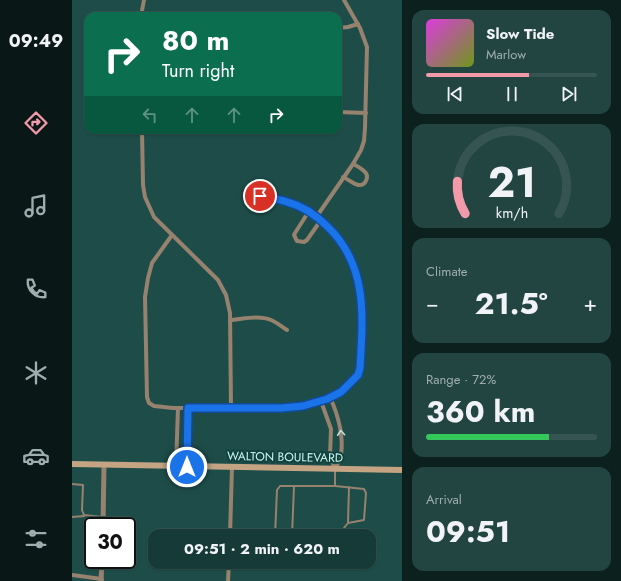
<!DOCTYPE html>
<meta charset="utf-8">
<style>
:root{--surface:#163a37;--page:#234542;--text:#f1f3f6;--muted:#9eadad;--line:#355452;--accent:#f39aaa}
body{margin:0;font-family:Jost,sans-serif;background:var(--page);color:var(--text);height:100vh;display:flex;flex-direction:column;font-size:15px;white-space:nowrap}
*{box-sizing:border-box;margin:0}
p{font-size:13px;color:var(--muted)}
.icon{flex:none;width:22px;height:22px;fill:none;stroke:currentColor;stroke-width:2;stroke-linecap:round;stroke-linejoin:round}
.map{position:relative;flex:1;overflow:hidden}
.side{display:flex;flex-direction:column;gap:10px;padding:10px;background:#0c201e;width:219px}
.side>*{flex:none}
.guide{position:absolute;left:12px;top:12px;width:258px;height:122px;border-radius:12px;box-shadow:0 1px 3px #0004,0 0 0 1px var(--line);background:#0b6e4f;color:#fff;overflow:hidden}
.speed{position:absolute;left:12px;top:517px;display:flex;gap:8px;font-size:20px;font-weight:700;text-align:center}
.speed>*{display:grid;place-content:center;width:52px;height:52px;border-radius:50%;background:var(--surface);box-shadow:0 1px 3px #0004,0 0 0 1px var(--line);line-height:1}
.speed .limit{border:2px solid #111;border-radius:6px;background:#fff;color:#111}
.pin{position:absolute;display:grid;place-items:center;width:34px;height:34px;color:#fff;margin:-17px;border:2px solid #fff;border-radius:50%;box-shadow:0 1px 4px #0007}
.me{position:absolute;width:44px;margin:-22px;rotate:0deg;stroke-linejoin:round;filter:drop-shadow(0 0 3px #0008)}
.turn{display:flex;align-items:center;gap:14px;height:84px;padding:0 12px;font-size:18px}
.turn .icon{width:52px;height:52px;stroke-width:2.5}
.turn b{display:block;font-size:28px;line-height:34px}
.lanes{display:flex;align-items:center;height:38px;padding:0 12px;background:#0003;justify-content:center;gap:20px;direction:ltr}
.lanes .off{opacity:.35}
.big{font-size:30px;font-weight:700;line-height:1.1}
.side .widget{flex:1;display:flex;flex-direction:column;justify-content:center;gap:6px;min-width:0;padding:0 14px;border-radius:12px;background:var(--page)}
.side .dial{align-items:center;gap:0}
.dial svg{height:104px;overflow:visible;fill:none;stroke:var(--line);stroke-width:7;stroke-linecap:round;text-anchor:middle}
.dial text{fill:var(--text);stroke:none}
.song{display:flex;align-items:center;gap:12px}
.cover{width:48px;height:48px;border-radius:6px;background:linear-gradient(135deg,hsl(300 70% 55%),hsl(80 70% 35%))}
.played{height:4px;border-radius:2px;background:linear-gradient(90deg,var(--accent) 60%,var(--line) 60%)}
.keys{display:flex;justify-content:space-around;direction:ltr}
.heat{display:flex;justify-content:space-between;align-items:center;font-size:22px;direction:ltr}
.charge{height:6px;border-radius:3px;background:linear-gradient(90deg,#34c759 72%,var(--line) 0)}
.trip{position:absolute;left:76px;top:529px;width:228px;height:40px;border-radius:12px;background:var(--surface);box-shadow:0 1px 3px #0004,0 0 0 1px var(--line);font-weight:700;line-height:40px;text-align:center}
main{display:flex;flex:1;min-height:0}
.dock{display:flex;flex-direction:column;width:72px;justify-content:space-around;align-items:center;background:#091716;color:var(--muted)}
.dock .icon{width:28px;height:28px}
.dock .active{color:var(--accent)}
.dock b{font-size:18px;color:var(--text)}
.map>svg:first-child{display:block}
</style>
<main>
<nav class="dock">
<b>09:49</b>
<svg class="icon active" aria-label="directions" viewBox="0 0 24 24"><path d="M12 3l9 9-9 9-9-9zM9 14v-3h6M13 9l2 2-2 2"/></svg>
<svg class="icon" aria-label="music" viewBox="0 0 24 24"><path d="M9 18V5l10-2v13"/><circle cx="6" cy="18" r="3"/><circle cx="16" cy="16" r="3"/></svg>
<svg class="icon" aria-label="phone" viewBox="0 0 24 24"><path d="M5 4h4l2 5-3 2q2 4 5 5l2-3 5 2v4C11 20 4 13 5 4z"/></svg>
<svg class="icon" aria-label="climate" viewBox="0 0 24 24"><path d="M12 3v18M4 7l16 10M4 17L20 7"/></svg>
<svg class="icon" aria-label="car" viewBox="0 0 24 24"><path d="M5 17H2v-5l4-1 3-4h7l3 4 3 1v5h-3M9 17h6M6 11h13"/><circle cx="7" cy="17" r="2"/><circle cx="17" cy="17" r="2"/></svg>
<svg class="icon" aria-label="filters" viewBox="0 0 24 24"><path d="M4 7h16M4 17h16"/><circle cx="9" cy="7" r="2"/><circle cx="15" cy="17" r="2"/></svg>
</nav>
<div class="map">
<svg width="330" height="581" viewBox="0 0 330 581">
<rect width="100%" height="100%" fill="#1e4d49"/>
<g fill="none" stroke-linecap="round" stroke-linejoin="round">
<!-- service -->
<g stroke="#96826e" stroke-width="2">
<path d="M263,471V486"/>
<path d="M0,484L11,485L10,510L12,515L30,517"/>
<path d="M0,517L12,516"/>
<path d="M276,523L277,487"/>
<path d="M203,536L205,490L208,486H263L292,489L294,493L292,520L276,523L272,528L271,536"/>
<path d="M220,536L222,486"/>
</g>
<!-- minor -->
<g stroke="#96826e" stroke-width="4">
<path d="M69,16L72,0"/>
<path d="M266,28L276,27L286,24"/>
<path d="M266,112L294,113"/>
<path d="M70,130L71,185L73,197L82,217L146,280L154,295L158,313L159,407"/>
<path d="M271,177C276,179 281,184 286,185C294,186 298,176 292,171C289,168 285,166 281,164"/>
<path d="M237,211L223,233L222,235L225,241L232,242L235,240L249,220"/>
<path d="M245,216L281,164L289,150L292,141L293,128L295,47L288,28L272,0"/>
<path d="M100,235L80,263L76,278L73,297L75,397L77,403L82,406L101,408H209L231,406L255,399L269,391L286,375L288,368L290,339V303L286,276L276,253L264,235L245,216L237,211L216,202L188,196L175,197"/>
<path d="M158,320C171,319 187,315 199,320C204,322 210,327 215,330"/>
<path d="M258,397C266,415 272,435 269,455C268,460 265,465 263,469"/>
<path d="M249,401L259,429L258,456L263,469"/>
<path d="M104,466L106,408"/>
<path d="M115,467L116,408"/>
<path d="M158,536L160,467"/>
<path d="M0,575L30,579"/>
<path d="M156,581L157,562"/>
</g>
<!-- tertiary -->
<g stroke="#96826e" stroke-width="5">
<path d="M31,526L32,465"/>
<path d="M29,581L30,560"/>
</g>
<!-- secondary -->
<path stroke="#c4a483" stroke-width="6" d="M0,464L330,470"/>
</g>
<!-- one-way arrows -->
<defs><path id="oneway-chevron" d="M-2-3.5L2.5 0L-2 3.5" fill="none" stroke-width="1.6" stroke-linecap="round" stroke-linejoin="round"/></defs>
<use stroke="#c3e0d8" href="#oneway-chevron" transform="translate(269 433) rotate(-94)"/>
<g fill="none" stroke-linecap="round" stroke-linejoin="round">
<defs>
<path id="route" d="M115,467L116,408H209L231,406L255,399L269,392L286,375L288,368C291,317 296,266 256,227C245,216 231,206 215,202C206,199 197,198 188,196"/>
</defs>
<!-- route casing -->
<use href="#route" stroke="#114b97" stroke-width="10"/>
<!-- route -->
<use href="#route" stroke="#1a73e8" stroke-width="7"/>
</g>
<g text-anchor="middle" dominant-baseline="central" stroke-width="4" stroke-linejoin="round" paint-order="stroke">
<!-- street labels -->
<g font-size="12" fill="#cef7f2" stroke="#11423e">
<text transform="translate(213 457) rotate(1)">WALTON BOULEVARD</text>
</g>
</g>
</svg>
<div class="speed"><div class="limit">30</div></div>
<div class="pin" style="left:188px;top:196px;background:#d93025"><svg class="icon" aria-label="arrive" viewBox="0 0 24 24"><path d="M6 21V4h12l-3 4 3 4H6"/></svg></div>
<svg class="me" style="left:115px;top:467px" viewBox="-20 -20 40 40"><circle r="17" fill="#1a73e8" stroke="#fff" stroke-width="3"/><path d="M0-11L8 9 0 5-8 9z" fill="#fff"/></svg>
<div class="trip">09:51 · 2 min · 620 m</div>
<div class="guide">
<div class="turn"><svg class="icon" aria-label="right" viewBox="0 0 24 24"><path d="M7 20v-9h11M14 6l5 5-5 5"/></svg><div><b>80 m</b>Turn right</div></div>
<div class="lanes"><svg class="icon off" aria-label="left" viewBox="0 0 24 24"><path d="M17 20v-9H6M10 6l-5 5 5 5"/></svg><svg class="icon off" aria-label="ahead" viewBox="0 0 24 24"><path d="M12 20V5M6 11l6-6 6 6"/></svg><svg class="icon off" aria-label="ahead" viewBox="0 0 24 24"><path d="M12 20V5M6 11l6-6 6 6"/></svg><svg class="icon" aria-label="right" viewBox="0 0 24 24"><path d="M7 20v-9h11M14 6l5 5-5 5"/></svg></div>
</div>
</div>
<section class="side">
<div class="widget">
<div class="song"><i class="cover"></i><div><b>Slow Tide</b><p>Marlow</p></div></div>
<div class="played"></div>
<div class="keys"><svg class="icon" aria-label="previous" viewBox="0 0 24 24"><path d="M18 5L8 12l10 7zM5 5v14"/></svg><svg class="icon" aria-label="pause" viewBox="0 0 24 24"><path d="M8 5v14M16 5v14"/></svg><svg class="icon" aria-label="next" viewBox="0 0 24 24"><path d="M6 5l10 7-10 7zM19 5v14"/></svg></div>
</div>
<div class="widget dial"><svg viewBox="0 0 100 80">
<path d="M14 69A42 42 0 1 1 86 69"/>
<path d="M14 69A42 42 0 0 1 8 44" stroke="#f39aaa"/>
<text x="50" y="56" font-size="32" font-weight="700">21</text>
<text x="50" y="72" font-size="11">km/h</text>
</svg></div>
<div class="widget"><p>Climate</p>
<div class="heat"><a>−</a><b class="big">21.5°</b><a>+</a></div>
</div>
<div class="widget"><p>Range · 72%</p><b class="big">360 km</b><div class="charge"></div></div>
<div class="widget"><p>Arrival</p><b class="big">09:51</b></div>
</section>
</main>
